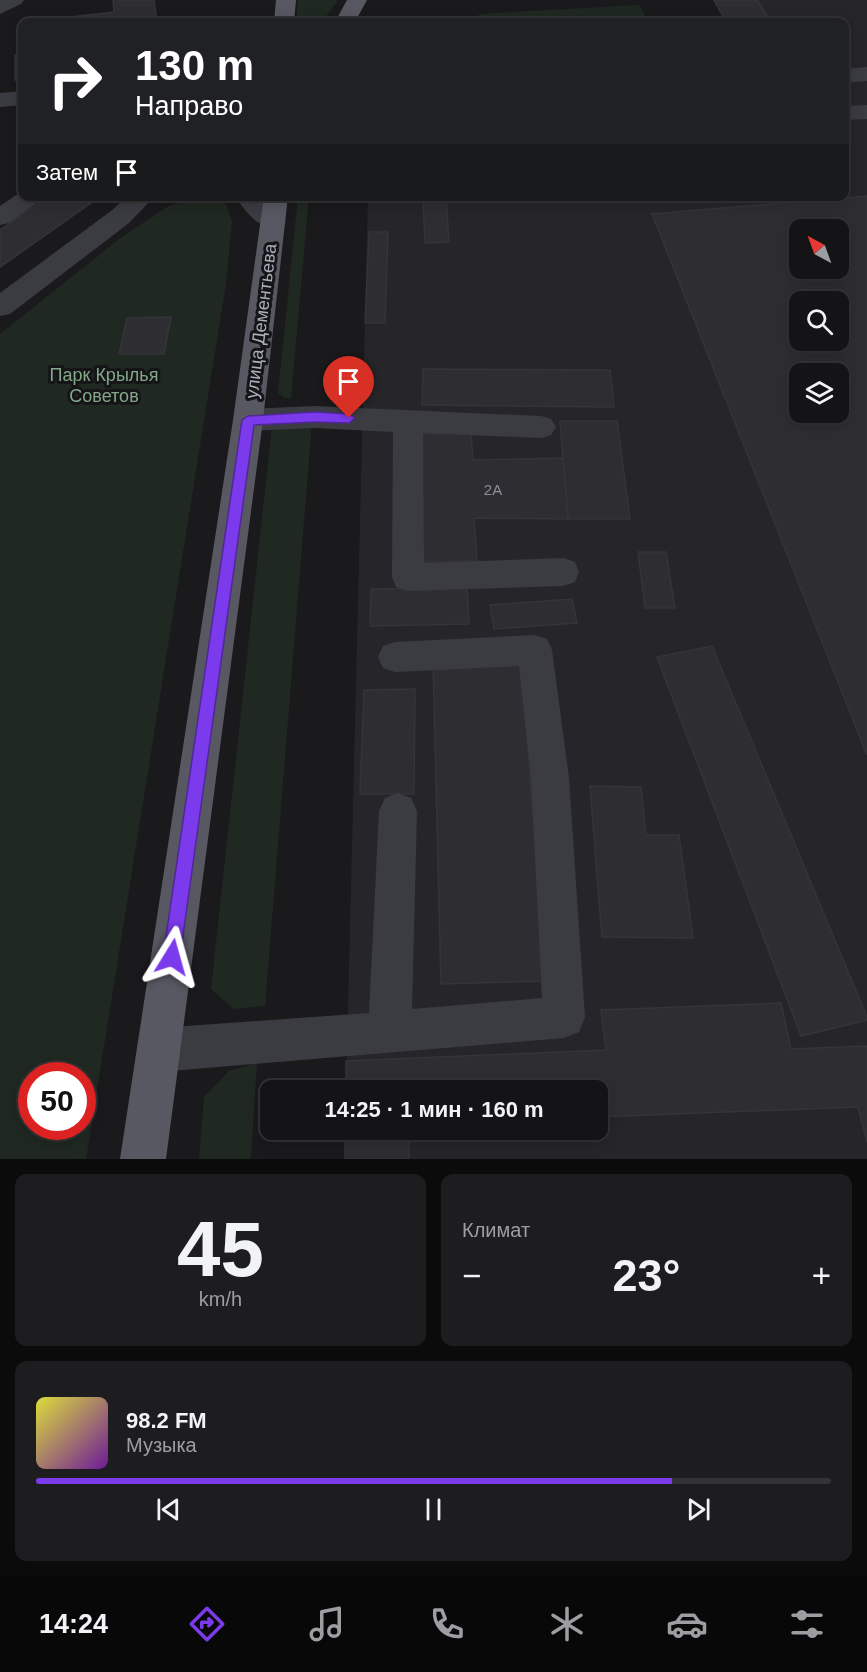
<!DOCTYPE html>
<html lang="ru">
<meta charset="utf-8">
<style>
:root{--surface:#141416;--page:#1d1d1f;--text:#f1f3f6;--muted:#9d9ea1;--line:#333335;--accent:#7c3aed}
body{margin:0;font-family:Arial,sans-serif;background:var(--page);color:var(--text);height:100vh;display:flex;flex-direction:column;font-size:22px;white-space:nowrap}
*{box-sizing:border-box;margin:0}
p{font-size:20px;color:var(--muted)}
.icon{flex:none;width:33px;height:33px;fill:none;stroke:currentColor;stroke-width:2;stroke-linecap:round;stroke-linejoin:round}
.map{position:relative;height:1159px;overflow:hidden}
.side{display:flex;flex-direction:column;gap:15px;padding:15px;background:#0b0b0c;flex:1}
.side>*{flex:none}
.banner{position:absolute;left:18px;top:18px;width:831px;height:183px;border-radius:12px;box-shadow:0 3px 15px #0003,0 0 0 2px var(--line);background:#202124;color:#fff;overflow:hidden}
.needle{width:39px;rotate:319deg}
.tools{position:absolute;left:789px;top:219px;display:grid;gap:12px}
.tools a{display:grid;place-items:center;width:60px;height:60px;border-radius:12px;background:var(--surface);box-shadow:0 3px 15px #0003,0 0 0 2px var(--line);font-size:30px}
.speed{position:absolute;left:18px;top:1062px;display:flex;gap:12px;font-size:30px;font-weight:700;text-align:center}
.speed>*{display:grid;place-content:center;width:78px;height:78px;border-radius:50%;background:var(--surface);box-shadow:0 3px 15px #0003,0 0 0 2px var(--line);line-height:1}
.speed .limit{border:9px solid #d22;background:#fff;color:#111}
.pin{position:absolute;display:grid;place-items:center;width:51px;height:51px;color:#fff;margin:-62px -26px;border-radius:50% 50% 50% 0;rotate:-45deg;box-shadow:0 0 6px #0007}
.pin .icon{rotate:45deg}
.me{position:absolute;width:66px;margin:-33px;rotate:8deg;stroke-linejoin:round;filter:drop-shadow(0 0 4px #0008)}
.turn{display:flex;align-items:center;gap:21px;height:126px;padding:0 18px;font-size:27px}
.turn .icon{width:78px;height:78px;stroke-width:2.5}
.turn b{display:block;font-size:42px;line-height:51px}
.then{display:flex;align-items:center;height:57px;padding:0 18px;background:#0003;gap:12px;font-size:22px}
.big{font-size:45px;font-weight:800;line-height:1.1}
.side .tile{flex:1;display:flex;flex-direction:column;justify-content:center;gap:9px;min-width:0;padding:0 21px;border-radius:12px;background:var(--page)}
.side .dial{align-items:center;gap:0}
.dial b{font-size:78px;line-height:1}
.song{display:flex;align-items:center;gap:18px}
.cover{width:72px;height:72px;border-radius:9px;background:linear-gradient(135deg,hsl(60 70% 55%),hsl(280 70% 35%))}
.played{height:6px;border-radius:3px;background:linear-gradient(90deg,var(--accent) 80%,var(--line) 80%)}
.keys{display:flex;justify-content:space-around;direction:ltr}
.heat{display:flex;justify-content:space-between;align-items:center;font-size:33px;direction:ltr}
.side .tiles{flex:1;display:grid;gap:15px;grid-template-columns:1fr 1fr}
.tile:last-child{grid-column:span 2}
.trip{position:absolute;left:260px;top:1080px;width:348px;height:60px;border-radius:12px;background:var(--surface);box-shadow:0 3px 15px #0003,0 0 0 2px var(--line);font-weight:800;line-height:60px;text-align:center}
.tab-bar{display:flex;height:96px;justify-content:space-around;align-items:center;background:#080809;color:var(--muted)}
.tab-bar .icon{width:42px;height:42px}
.tab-bar .active{color:var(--accent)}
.tab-bar b{font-size:27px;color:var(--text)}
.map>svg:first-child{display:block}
</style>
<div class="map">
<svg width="867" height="1159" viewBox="0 0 867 1159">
<rect width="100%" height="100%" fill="#1a1a1d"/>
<!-- built -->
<path fill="#26262a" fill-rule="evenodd" d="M757,0H867V1159H345V1130H597V1090H346L368,197L844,196V22H771ZM800,230H838V268H800ZM800,302H838V340H800ZM800,374H838V412H800Z"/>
<!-- green -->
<g fill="#202822" fill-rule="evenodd">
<path d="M298,0H338L322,22H296Z"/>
<path d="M639,5L649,22H526L532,20H523V22H478L479,14Z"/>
<path d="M298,197H309L291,398H285L278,393Z"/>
<path d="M210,199L226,204L232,221L226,283L86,1159H0V334L122,237L155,215L169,206L189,200ZM32,1076H82V1126H32Z"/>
<path d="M312,422L265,1006L234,1009L211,989L272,426Z"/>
<path d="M257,1063L251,1159H199L204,1097L229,1071Z"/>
</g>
<!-- building -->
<g fill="#2e2d31" stroke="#353439" stroke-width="1.5" fill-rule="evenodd">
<path d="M113,0H154L157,22H26L114,12Z"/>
<path d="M714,0H757L771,22H726Z"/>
<path d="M22,54V80H15V55Z"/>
<path d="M50,196H101L0,267V230Z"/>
<path d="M423,196H446L449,242L425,243Z"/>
<path d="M867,196V755L652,214ZM800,230H838V268H800ZM800,302H838V340H800ZM800,374H838V412H800Z"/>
<path d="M369,232H388L385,323H365Z"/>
<path d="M171,317L164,354H119L127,318Z"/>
<path d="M423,369L610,370L614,407L422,405Z"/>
<path d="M560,421H617L630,519H568Z"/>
<path d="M471,433L473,460L563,458L568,519L474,518L477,561L422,562L420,434Z"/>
<path d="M638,552H666L675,608H645Z"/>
<path d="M467,587L469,624L370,626L371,589Z"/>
<path d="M572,599L577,623L494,629L490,605Z"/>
<path d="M712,646L867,1017V1020L801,1036L657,657Z"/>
<path d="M521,660L546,981L441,984L433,662Z"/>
<path d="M415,689L414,794H360L364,690Z"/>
<path d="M590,786L641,787L646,835H679L693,938L602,937Z"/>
<path d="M781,1003L791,1049L867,1046V1142L858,1107L597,1117V1090H346V1061L606,1050L601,1010Z"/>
<rect x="345" y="1130" width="64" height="29"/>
</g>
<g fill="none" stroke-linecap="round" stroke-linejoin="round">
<!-- minor -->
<g fill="#3b3b42" fill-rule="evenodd">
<path d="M0,0H24L21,4L0,14Z"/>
<path d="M867,67V81L844,83V69Z"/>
<path d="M22,91V105L0,107V93Z"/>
<path d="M867,105V119L844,120V106Z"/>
<path d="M22,191V196H43L40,201L9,223L0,225V206Z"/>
<path d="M128,196H155L129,223L10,314L0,316V293L111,211Z"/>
<path d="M235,196H262L286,222L282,228C262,233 245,212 235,196Z"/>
<path d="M314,406L541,416L551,419L556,427L551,435L541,438L423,433L424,563L563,558L575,562L579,572L575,582L563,586L408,591L396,587L392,577L393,432L314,428L248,431L238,428L233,420L238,412L248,409Z"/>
<path d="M535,635L547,639L552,650L569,778L585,1017L579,1032L564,1038L159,1072L144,1065L137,1050L144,1035L159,1028L369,1013L379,811L385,798L398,793L411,798L417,811L412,1009L542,998L531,778L519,666L395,672L383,668L378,657L383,646L395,642Z"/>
</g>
<!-- major -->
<g fill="#575861" fill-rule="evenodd">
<path d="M276,0H296L294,22H274Z"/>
<path d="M347,0H367L355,22H335Z"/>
<path d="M264,196H288L263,420L166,1159H120L233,420Z"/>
</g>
</g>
<!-- route -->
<path fill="#7c3aed" stroke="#51269a" stroke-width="1.5" d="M314,412L349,414L355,418L349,423L314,422L254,425L180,957L178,963L172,966L166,963L163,957L242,420L248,416Z"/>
<g text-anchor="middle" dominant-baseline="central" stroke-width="6" stroke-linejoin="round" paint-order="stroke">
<!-- number labels -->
<g font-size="15" fill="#8c8e99">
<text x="493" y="489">2А</text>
</g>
<!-- street labels -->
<g font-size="18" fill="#acb0bd" stroke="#151518">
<text transform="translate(261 321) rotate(-83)">улица Дементьева</text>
</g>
<!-- park labels -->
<g font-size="18" fill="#83a888" stroke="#151518">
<text x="104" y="375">Парк Крылья<tspan x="104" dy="21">Советов</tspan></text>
</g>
</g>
</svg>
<div class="tools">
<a><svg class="needle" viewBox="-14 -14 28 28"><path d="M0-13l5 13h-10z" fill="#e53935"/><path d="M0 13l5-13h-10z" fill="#9d9ea1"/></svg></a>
<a><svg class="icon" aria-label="search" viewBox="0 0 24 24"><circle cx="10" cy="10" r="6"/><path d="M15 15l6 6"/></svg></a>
<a><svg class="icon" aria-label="layers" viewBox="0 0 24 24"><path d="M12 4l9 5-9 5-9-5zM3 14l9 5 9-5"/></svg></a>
</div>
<div class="speed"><div class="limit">50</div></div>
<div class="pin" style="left:349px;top:418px;background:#d93025"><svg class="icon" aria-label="arrive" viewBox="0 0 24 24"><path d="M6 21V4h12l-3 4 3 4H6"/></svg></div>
<svg class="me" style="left:172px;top:957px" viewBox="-20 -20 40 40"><path d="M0-17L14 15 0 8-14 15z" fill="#7c3aed" stroke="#fff" stroke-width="4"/></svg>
<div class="trip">14:25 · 1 мин · 160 m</div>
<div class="banner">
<div class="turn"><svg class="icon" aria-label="right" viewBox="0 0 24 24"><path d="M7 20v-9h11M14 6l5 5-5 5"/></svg><div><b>130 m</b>Направо</div></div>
<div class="then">Затем<svg class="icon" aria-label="arrive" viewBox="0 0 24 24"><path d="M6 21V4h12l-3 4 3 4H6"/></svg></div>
</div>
</div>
<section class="side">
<div class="tiles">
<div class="tile dial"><b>45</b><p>km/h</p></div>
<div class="tile"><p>Климат</p>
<div class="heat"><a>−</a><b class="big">23°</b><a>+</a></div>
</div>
<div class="tile">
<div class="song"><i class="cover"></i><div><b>98.2 FM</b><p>Музыка</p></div></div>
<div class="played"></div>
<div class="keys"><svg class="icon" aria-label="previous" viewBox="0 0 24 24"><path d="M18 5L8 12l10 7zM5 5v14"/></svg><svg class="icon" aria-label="pause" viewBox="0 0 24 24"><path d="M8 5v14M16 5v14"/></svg><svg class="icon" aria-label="next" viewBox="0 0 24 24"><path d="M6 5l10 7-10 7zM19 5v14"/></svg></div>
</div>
</div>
</section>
<nav class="tab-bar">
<b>14:24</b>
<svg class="icon active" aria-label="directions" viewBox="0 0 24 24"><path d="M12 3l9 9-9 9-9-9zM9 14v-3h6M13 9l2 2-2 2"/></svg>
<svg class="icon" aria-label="music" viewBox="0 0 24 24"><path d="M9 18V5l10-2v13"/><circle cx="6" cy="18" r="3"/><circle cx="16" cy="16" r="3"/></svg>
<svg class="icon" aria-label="phone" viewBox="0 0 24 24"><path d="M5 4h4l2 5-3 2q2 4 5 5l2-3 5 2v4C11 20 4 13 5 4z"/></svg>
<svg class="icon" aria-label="climate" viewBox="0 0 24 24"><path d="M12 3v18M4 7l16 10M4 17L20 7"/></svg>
<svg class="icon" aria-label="car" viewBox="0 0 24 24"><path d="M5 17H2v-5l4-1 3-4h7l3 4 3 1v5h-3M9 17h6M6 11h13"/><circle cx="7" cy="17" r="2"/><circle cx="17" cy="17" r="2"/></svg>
<svg class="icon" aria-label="filters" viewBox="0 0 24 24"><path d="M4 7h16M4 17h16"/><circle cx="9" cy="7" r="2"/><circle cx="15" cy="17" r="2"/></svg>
</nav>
